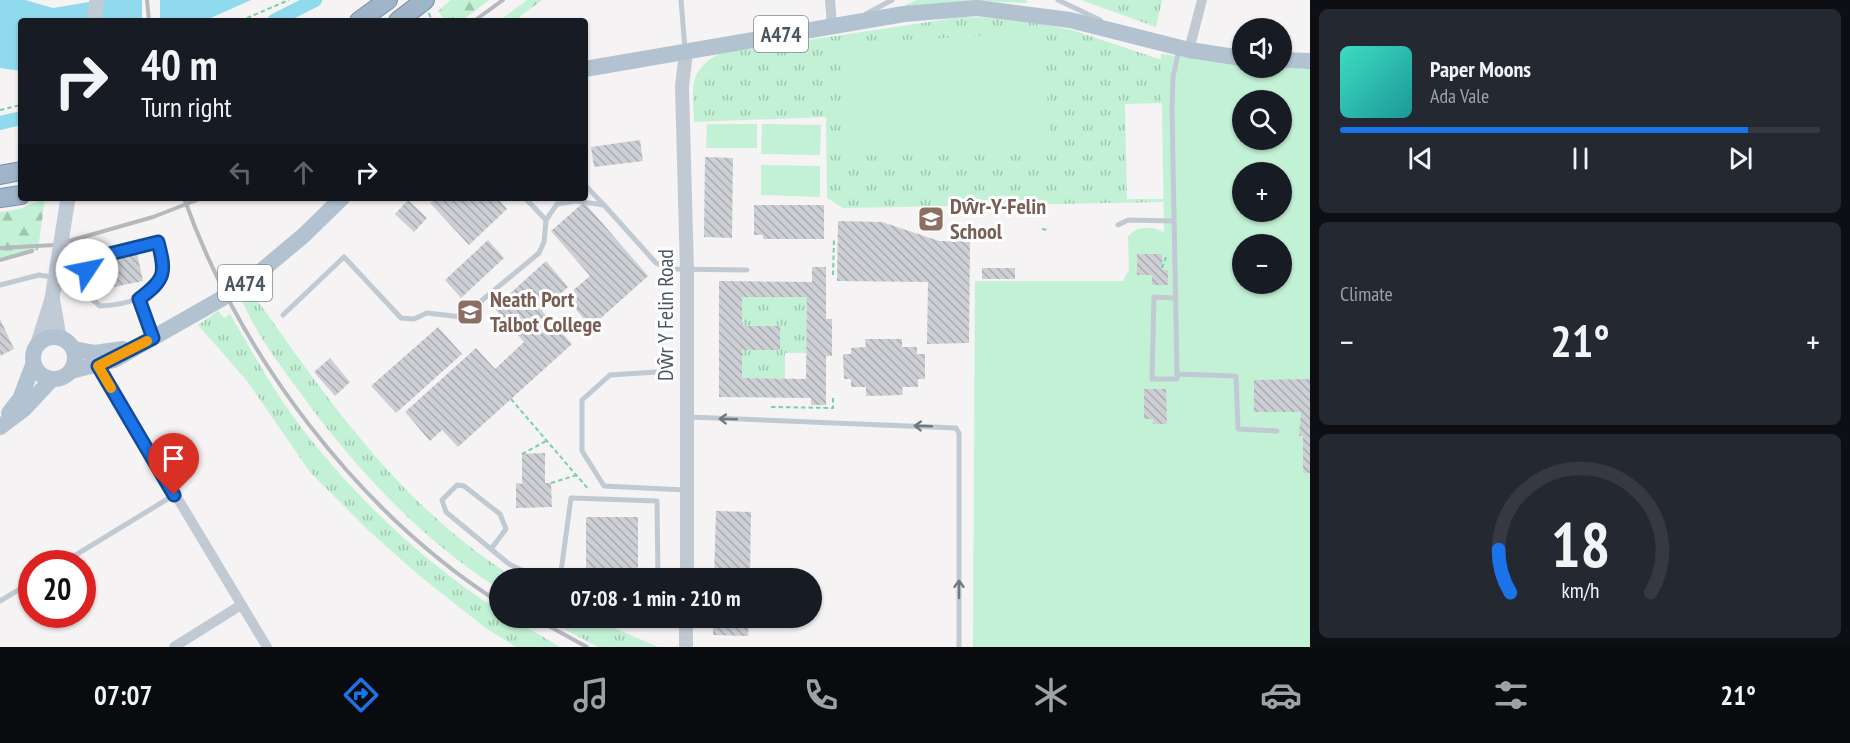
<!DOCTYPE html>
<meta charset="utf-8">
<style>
:root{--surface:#171b24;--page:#242831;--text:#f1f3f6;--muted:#9ea1a6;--line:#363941;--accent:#1a73e8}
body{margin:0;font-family:"PT Sans Narrow",sans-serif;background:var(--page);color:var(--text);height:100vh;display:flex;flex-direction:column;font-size:22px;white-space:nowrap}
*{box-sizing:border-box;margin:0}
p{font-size:20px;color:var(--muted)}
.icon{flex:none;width:33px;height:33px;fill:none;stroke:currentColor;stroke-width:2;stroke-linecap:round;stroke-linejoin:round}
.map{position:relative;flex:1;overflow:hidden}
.details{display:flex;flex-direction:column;gap:9px;padding:9px;background:#0d0f14;width:540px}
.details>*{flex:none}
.hud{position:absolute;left:18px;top:18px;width:570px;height:183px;border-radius:6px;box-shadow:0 2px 4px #0004;background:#171b24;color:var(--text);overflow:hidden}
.controls{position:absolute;left:1232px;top:18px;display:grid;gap:12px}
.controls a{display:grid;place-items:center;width:60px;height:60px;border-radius:50%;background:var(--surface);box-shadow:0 2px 4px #0004;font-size:30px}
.speed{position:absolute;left:18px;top:550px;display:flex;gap:12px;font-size:30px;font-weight:700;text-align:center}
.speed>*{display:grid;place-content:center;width:78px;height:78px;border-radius:50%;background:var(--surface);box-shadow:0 2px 4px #0004;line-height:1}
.speed .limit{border:9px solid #d22;background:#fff;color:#111}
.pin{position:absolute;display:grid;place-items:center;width:51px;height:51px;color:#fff;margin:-62px -26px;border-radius:50% 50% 50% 0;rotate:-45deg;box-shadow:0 0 6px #0007}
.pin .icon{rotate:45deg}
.me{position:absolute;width:66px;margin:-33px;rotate:56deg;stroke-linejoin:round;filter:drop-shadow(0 0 4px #0008)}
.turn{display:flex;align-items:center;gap:21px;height:126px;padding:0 24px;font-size:27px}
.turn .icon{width:78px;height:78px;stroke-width:2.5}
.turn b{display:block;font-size:42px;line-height:51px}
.lanes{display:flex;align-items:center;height:57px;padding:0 24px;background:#0003;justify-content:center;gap:30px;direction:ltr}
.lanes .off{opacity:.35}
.big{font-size:45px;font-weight:700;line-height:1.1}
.details .tile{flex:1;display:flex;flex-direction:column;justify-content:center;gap:9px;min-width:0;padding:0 21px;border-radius:9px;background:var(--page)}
.details .dial{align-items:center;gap:0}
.dial svg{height:156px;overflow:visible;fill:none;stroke:var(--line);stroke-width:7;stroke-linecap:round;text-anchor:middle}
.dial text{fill:var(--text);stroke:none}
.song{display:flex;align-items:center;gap:18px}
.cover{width:72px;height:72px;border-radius:9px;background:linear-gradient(135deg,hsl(170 70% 55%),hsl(180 70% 35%))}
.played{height:6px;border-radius:3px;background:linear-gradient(90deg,var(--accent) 85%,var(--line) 85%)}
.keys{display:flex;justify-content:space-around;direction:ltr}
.heat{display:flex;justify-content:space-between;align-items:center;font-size:33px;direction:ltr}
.trip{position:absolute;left:489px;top:568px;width:333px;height:60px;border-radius:30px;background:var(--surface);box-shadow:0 2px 4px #0004;font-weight:700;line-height:60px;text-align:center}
.tab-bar{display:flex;height:96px;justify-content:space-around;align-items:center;background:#090b0e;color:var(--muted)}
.tab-bar .icon{width:42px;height:42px}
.tab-bar .active{color:var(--accent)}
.tab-bar b{font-size:27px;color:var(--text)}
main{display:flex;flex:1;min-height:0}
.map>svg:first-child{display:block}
</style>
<main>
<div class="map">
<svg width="1310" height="647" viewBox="0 0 1310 647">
<defs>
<pattern id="grass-tufts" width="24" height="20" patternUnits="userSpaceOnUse" patternTransform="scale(1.5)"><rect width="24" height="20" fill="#c3f1d5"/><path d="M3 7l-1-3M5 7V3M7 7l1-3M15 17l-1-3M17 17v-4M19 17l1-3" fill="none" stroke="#a0c6b0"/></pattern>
<pattern id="forest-firs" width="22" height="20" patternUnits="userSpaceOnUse" patternTransform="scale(1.5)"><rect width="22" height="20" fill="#c3f1d5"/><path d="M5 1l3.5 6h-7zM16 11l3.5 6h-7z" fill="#a0c6b0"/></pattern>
<pattern id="building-back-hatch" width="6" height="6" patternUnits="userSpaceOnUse" patternTransform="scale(1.5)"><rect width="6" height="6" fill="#cdcfd5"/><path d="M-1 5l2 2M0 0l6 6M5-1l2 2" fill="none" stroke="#a8abb0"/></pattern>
</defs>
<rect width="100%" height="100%" fill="#f5f3f3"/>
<!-- grass -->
<g fill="url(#grass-tufts)">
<path d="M917,0H1025L1027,1V3L978,1L904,6Z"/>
<path d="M1081,0H1162L1156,27Z"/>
<path d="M962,17L1011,18L1072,30L1162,60V103L1125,104L1127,199H1164L1163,202L843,208L827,198L826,117L694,122C693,88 687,70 721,53Z"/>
<path d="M253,294C329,401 402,509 517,579H500L499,589C418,537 352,465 296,387C276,360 254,330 241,298Z"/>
<path d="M742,297H807V353H785V378H742V350L780,349V326H742Z"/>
<path d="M218,311L224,318L230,314C250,348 269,383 292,415C349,492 419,559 499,611L500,618H511L560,647H516L487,629L421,577L369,531L310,472L247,381L198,325Z"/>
<path d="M544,618H591L658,647H598Z"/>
</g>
<!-- forest -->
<g fill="url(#forest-firs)">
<path d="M451,0H489L461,21H445L438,11Z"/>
<path d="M527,0H542L514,21H499Z"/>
<path d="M45,198L38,250L0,259V212L20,209Z"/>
</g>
<!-- pitch -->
<g fill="#c3f1d5" fill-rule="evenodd">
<path d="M1044,33L1050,147L847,156L842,43Z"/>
<path d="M1161,54L1242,64V68L1310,69V647H973L975,281H1123L1129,270L1128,237C1135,226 1154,225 1164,233ZM1242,100H1281V140H1242ZM1242,172H1281V212H1242ZM1242,244H1281V284H1242Z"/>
<path d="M707,124H757V148H706Z"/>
<path d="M762,124L821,125L820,155L761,154Z"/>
<path d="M761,165L820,166V197L761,195Z"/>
</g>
<!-- water -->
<path fill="#90daee" d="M0,0H25L53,8L101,0H251L204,21H21V71L0,68Z"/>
<!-- pier -->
<rect fill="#f5f3f3" x="142" y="0" width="18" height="21"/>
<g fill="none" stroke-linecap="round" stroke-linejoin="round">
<!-- canal -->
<g stroke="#90daee" stroke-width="14">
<path d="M274,21L315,0"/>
<path d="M0,123L21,118"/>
</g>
</g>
<!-- building -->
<g fill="url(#building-back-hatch)" fill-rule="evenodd">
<path d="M640,140L643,161L594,167L591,147Z"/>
<path d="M705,157L733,158L732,238L704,237Z"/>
<path d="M435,198H497L507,209L469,245L430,203Z"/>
<path d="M408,200L427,218L414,232L395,214Z"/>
<path d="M584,202L648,276L591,327L565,297L590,276L551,231Z"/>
<path d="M754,205H824V239H763V235H754Z"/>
<path d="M838,221L882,222L939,241H970L969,343L927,344L928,282L837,281Z"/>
<path d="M488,240L504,258L461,298L445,280Z"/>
<path d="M137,253L143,281L104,289L98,261Z"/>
<path d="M1137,254H1162V270H1168V285H1152V275H1137Z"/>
<path d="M546,261L568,287L542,311L572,344L458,447L442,430L430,441L405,412L476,348L495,369L524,342L494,308Z"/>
<path d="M812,267H826V319H832V356H826V405H811V398L719,397V281L812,282ZM742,297H807L806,379L742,378V350H780V326H742Z"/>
<rect x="982" y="268" width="33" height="11"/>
<path d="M0,319L14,349L0,356Z"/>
<path d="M438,327L462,354L396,413L371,386Z"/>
<path d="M865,339H902V347H917V354H925V379H918V387H902L903,395L866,396V387H851V379H844L843,354H851V348L866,347Z"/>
<path d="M330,358L350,382L335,396L314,372Z"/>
<path d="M1310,379V473H1303V436H1299L1301,412H1254V380Z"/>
<path d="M1144,389H1166L1167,424H1153V419H1144Z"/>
<path d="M545,453V483H551L552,507L516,508V483L522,484V454Z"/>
<path d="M716,511L751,512L750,579H714Z"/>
<rect x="586" y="517" width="52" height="62"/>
<path d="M713,618H749L748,636L713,635Z"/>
</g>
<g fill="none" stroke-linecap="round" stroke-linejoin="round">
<defs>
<g id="trunk">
<path d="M359,21L388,0"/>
<path d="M398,21L425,0"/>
<path d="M0,175L21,171"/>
<path d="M0,198L21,195"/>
</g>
</defs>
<!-- trunk casing -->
<use href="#trunk" stroke="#7690ad" stroke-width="20"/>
<!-- path -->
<g stroke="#7ad0a6" stroke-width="2" stroke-dasharray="4.5 3" stroke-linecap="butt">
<path d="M240,21L289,0"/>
<path d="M428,21L431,18"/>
<path d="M0,110L21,105"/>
<path d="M1042,229L1048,230"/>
<path d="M1162,268L1166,257"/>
<path d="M833,275L834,239"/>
<path d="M511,399L589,490"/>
<path d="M771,407L833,408V396"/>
<path d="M522,454L548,440"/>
<path d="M551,483L577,475"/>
</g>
<!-- service -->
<g stroke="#c1cad2" stroke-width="5">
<path d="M681,0L685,49"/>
<path d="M1058,0L1100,20"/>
<path d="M866,14L892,0"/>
<path d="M1179,50L1173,77L1172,109L1177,374L1236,376L1238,429L1277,431"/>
<path d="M585,185L604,205"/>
<path d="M525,198L546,220"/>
<path d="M1118,225L1128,220L1174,221"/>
<path d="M0,285L39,275L89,283L92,299L100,306C122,305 162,298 164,269C164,260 160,250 158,241L91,260L86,265L89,283"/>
<path d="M1175,298L1154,297L1152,379H1177V374"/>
<path d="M139,299L152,334"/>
<path d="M283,315L344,257L401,318L414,319L427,313L462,317L539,253L544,242L546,220L557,204L576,201L604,205L656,263L670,269L747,270"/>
<path d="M656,372L610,375L582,400V451L604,486L685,490"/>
<path d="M689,417L956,428L959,433V647"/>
<path d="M491,549L506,529L500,514L464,486L457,485L442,500L446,512L509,564L541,579"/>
<path d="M61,564L174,495"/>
<path d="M560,579L571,498L657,501L658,579"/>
<path d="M0,601L32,582"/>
<path d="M625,624L651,625V618"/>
</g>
<!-- minor -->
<g stroke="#c1cad2" stroke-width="10">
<path d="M830,0L832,26"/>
<path d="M1189,50L1202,0"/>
<path d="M98,366L267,647"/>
<path d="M174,647L241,605"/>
</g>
<!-- tertiary -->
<g stroke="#c1cad2" stroke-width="14">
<path d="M686,52L682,87L687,271V579"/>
<path d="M686,647V618"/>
</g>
<!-- secondary -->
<g stroke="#c1cbd6" stroke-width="15">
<path d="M94,21L97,0"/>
<path d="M53,302L59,337"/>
<path d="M38,343L52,299"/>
</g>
<!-- primary -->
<g stroke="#b3c2d1" stroke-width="16">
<path d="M1281,60L1310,61"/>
<path d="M585,69L904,14L977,8L1070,20L1189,50L1242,58"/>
<circle cx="54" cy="358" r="21"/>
<path d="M74,349L95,353L123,349"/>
<path d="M71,371L114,360L221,299L255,276L303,236L342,198"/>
<path d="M9,413L20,399L33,365"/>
<path d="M0,427L24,409L52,379"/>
</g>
<!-- trunk -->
<use href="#trunk" stroke="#9fb4c9" stroke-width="18"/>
<!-- rail -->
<g stroke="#b5b8bd" stroke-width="4">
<path d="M147,0L149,21"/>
<path d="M474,21L503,0"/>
<path d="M184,198C240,356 358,512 500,603"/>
<path d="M0,248L55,245L153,217L202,198"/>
<path d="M0,260L32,251"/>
<path d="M534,618L587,647"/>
</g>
<!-- path-bridge -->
<path stroke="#7ad0a6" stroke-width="2" stroke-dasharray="4.5 3" stroke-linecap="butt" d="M421,0L433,21"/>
<!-- secondary-bridge -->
<path stroke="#c1cbd6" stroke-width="15" d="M52,299L68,198"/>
</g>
<!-- one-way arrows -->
<defs><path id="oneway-shaft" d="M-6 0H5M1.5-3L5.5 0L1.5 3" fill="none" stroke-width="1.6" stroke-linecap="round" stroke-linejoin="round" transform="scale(1.5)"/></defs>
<g stroke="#6e7983">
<use href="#oneway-shaft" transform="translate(728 419) rotate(-178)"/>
<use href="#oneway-shaft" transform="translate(923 426) rotate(-178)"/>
<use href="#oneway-shaft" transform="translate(959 589) rotate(-90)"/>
</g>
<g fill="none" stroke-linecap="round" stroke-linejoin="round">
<defs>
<path id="route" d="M87,270V263L93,258L158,242C166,273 166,279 139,299L153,338L98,366L174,495"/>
</defs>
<!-- route casing -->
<use href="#route" stroke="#114b97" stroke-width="15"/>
<!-- route -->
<use href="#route" stroke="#1a73e8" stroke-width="10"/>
<!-- slow -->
<path stroke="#f59e0b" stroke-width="10" d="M111,388L98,366L147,341"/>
</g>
<!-- icons -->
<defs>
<symbol id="school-square" viewBox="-11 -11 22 22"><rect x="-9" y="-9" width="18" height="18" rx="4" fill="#8d6e63" stroke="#fff"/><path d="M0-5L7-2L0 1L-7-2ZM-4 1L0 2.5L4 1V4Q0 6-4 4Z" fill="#fff"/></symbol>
<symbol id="university-square" viewBox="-11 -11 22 22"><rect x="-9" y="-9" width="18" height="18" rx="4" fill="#8d6e63" stroke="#fff"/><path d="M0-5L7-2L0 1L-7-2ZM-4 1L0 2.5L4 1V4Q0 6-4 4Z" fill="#fff"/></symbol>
</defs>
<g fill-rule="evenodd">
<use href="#school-square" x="916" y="204" width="30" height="30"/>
<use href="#university-square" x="455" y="297" width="30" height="30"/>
</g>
<g text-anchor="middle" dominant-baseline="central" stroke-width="6" stroke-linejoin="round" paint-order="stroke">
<!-- shield labels -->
<g fill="#fff" stroke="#808990" stroke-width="1.5">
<rect x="754" y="16" width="54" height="36" rx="4.5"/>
<rect x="218" y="265" width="54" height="36" rx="4.5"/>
</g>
<g font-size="21" font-weight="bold" fill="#4a5661">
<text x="781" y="34">A474</text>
<text x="245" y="283">A474</text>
</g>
<!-- education labels -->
<g font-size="22" font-weight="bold" fill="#785e54" stroke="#fff" text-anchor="start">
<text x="950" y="206">Dŵr-Y-Felin<tspan x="950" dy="25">School</tspan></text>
<text x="490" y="299">Neath Port<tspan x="490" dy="25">Talbot College</tspan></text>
</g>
<!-- street labels -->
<g font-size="22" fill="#4a5661" stroke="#fff">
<text transform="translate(665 315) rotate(-90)">Dŵr Y Felin Road</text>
</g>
</g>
</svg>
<div class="controls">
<a><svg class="icon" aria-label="sound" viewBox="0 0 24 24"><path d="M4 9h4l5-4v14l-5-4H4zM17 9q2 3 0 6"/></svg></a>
<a><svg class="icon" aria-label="search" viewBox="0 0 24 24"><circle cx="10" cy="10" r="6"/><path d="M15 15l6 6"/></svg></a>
<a>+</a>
<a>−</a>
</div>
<div class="speed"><div class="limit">20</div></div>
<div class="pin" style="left:174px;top:495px;background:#d93025"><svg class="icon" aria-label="arrive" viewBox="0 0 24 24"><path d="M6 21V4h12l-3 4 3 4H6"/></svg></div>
<svg class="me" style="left:87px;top:270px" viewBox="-20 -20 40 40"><circle r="19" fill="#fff"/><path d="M0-13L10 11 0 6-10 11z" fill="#1a73e8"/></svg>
<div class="trip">07:08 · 1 min · 210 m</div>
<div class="hud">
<div class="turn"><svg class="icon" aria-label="right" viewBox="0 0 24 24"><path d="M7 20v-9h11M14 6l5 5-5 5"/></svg><div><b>40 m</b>Turn right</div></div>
<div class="lanes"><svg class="icon off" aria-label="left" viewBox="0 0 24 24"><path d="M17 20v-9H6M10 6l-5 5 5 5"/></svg><svg class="icon off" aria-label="ahead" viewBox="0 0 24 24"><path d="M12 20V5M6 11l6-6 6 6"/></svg><svg class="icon" aria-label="right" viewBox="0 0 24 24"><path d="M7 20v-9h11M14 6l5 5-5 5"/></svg></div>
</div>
</div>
<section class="details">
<div class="tile">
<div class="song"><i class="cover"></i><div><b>Paper Moons</b><p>Ada Vale</p></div></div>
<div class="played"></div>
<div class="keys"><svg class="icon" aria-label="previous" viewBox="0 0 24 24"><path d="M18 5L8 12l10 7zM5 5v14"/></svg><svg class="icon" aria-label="pause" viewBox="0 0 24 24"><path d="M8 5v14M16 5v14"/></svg><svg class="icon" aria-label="next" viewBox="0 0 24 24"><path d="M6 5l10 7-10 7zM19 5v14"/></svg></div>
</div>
<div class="tile"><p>Climate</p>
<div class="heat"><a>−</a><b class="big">21°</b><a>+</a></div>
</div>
<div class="tile dial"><svg viewBox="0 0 100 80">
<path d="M14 69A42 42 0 1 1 86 69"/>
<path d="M14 69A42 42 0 0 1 8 47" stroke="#1a73e8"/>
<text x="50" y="56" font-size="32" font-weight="700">18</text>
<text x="50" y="72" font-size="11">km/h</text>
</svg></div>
</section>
</main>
<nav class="tab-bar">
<b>07:07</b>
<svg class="icon active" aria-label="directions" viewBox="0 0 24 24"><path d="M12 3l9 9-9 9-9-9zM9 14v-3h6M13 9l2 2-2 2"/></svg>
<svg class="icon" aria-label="music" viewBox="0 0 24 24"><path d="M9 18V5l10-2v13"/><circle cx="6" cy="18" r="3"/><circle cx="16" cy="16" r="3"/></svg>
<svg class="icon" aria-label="phone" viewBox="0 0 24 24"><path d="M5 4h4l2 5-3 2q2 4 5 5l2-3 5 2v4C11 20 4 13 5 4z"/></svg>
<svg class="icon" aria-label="climate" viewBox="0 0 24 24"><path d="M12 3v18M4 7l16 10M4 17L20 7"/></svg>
<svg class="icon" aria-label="car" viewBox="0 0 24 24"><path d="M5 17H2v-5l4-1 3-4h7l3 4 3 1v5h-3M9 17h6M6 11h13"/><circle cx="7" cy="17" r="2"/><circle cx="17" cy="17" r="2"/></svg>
<svg class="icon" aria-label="filters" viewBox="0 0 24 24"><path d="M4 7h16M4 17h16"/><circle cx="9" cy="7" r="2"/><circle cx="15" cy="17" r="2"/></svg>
<b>21°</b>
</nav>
